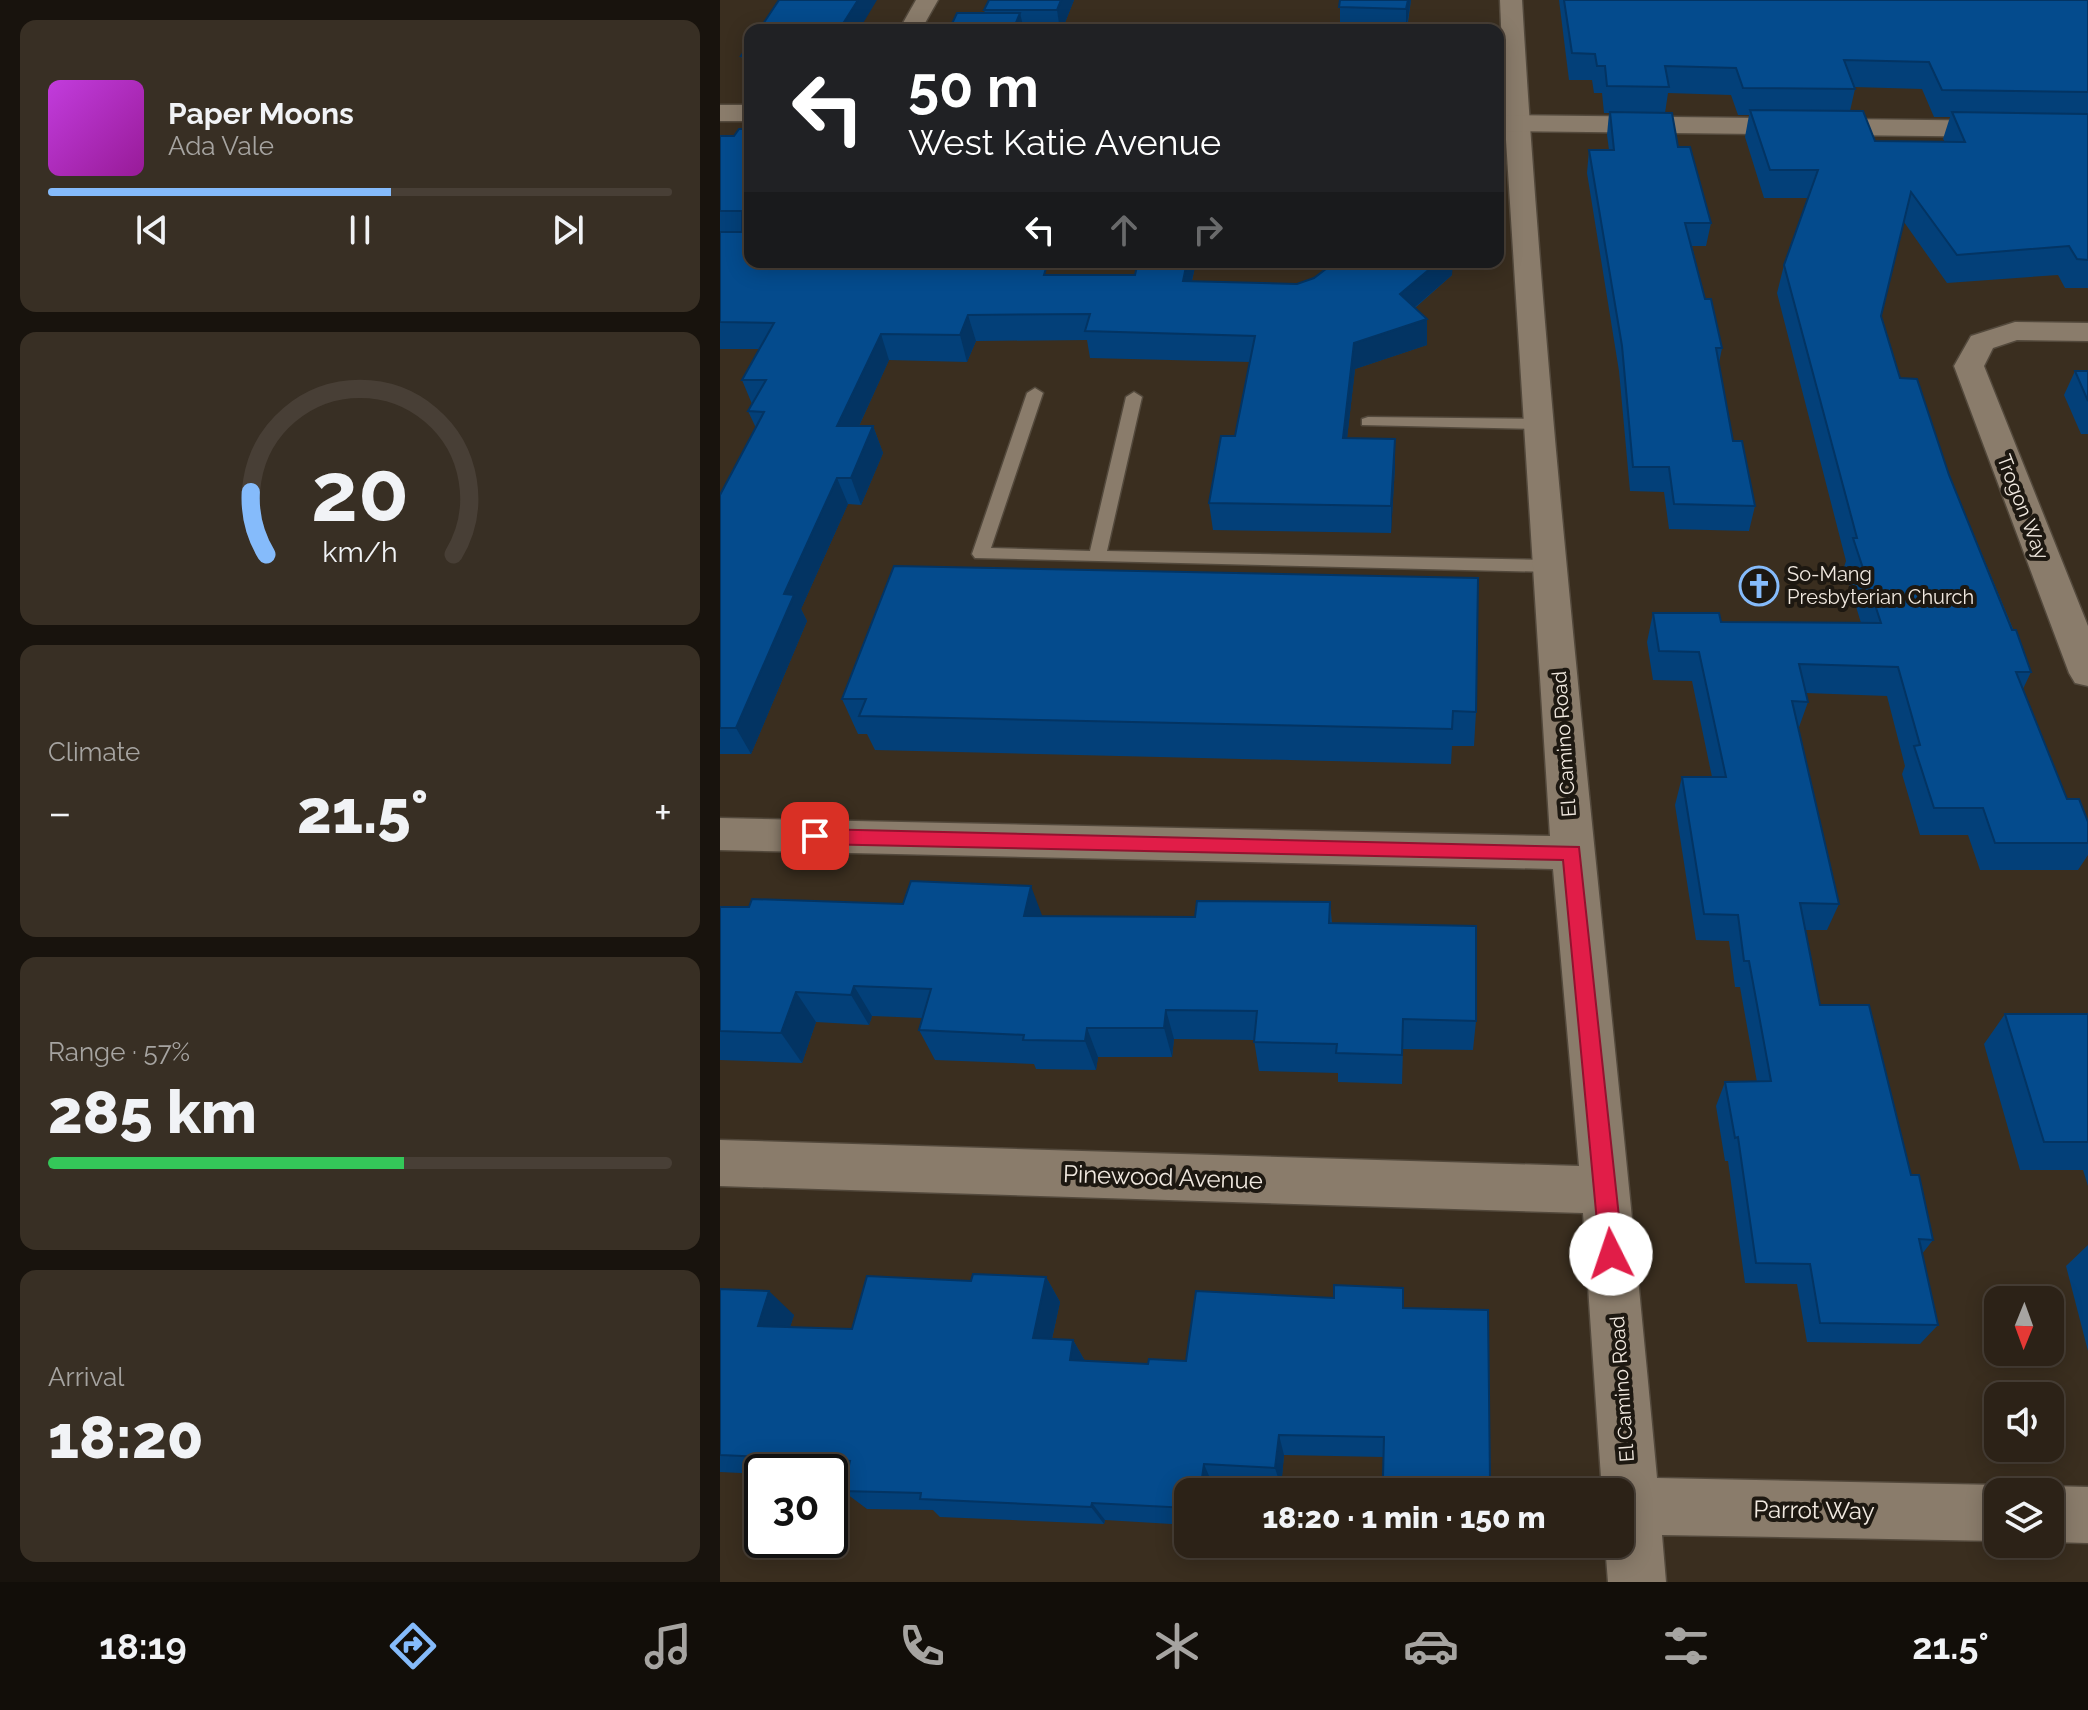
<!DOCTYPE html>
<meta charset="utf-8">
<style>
:root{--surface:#2c2217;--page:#382f24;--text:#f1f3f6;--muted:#a6a4a1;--line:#483f36;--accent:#85bbfb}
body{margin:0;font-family:Raleway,sans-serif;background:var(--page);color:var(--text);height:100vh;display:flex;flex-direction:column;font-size:30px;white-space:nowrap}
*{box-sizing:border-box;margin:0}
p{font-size:26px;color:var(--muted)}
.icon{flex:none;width:44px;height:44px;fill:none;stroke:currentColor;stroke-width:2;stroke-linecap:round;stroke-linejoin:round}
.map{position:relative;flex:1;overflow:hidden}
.sheet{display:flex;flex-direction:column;gap:20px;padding:20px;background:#18130d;width:720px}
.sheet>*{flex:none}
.hud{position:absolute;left:24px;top:24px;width:760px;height:244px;border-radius:16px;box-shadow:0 4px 20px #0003,0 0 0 2px var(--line);background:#202124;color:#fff;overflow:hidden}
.needle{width:52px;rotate:181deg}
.controls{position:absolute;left:1264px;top:1286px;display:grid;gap:16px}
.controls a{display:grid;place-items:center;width:80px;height:80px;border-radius:16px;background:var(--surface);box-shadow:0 4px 20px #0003,0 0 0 2px var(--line);font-size:40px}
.speed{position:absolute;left:24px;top:1454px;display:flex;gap:16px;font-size:40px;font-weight:700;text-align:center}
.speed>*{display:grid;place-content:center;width:104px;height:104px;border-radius:50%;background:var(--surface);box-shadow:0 4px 20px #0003,0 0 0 2px var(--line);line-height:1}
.speed .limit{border:4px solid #111;border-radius:12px;background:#fff;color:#111}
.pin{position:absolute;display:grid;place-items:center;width:68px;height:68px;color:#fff;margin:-34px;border-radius:16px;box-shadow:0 4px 12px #0006}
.me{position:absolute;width:88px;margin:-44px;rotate:356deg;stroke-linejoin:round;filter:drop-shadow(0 0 6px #0008)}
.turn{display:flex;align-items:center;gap:28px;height:168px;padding:0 32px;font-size:36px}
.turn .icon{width:104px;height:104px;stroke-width:2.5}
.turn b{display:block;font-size:56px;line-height:68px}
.lanes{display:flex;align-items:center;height:76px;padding:0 32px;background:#0003;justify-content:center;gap:40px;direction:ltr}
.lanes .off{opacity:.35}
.big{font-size:60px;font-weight:800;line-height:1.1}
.sheet .card{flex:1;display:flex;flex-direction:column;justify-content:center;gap:12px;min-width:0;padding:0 28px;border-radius:16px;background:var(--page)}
.sheet .dial{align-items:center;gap:0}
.dial svg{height:208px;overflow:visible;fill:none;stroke:var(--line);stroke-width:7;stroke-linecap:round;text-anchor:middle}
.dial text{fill:var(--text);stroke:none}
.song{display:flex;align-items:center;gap:24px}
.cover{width:96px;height:96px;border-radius:12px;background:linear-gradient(135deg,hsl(290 70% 55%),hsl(300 70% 35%))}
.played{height:8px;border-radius:4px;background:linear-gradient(90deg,var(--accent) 55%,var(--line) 55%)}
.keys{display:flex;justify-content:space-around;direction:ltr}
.heat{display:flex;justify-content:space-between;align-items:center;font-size:44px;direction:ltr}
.charge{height:12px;border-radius:6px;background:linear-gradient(90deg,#34c759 57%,var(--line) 0)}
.trip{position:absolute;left:454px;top:1478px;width:460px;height:80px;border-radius:16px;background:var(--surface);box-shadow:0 4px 20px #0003,0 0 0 2px var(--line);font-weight:800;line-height:80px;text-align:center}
.tab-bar{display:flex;height:128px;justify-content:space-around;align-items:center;background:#120e09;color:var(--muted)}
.tab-bar .icon{width:56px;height:56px}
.tab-bar .current{color:var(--accent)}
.tab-bar b{font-size:36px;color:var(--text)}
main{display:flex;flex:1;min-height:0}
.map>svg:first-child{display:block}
</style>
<main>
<section class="sheet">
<div class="card">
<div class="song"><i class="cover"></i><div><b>Paper Moons</b><p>Ada Vale</p></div></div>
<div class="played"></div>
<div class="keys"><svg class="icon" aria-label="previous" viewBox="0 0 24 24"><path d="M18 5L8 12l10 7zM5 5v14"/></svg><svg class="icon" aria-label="pause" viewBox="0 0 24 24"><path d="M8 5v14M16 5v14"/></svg><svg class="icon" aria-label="next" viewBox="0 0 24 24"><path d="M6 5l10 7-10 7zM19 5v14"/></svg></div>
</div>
<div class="card dial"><svg viewBox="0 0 100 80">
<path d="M14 69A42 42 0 1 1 86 69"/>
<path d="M14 69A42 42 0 0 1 8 45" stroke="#85bbfb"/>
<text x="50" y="56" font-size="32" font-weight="700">20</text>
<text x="50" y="72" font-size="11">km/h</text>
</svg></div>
<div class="card"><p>Climate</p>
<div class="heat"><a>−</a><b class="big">21.5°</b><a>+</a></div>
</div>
<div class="card"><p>Range · 57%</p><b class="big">285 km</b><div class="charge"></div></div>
<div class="card"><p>Arrival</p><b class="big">18:20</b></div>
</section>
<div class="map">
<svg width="1368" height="1582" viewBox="0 0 1368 1582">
<rect width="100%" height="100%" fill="#3a2e1f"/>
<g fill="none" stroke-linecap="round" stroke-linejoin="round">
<defs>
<g id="service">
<path d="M315,388L323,393L271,548L370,551L406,397L414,392L422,397L387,551L830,560L839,566L830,572L255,558L252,554L307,393Z"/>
<path d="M648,417L821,419L829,424L821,429L642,425V419Z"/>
</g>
<g id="minor">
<path d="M196,0H218L201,30H179Z"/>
<path d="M780,0H802C831,494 892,985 937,1478L1278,1485L1296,1492H1278V1541L942,1535L946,1582H888L885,1544H900V1492H882L863,1213L0,1186V1140L859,1166L833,869L0,850V818L830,836L785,124Z"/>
<path d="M1295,322L1368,323V341L1297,340L1273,348L1264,366L1368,626V686L1355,683L1349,673L1234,366L1251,336Z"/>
<path d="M1330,1486L1368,1487V1543L1330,1542V1492H1314Z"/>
</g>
<g id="tertiary">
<rect x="0" y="105" width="30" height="16"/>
<path d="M778,115L1368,122V138L778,131Z"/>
</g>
</defs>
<!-- service casing -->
<use href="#service" stroke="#53493c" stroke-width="3"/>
<!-- minor casing -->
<use href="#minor" stroke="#53493c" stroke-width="3"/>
<!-- tertiary casing -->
<use href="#tertiary" stroke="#53493c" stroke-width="3"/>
<!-- service -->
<use href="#service" fill="#8a7c6b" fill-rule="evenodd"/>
<!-- minor -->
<use href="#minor" fill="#8a7c6b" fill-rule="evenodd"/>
<!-- tertiary -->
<use href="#tertiary" fill="#8a7c6b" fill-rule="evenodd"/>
</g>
<!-- wall -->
<g fill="#034079" fill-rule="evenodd">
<path d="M269,0H354L342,30H229L265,13L264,10Z"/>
<path d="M620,0H691L687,30H620Z"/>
<path d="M839,0H1368V288H1345L1338,275L1227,283L1184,222L1161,316L1180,378L1229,475L1311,672L1303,689L1347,799L1368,822V855L1358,870H1260L1248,835H1200L1182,774L1185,766L1167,696L1086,693L1088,702L1078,730L1119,904L1107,930H1085L1100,1005L1191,1175L1213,1240L1202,1254L1218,1325L1200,1344L1087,1342L1077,1284L1025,1283L1008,1161H1005L996,1106L1005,1082H1037L1020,987H1015L1009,941L976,940L955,805L962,777H992L972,681L933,680L927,642L933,613L1001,622L1141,623L1124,567L1126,561L1057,293L1064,265L1088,198H1044L1025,137L1029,115H1018L1011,95L948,93L945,113L958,147L991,223L986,246H972L985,299L1002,348L999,363L1013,441L1035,506L1029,531L949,529L944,492L910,491L899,371L867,173L869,150H889L887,135L889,113H884L882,93H874L872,80H849ZM1134,87L1202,89L1214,117H1230L1223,139L1225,142L1155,141L1130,111L1135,89Z"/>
<path d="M30,43V78H29L21,56Z"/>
<path d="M0,136H14L30,262L284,265L329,275H415L418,262H476L472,281L577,284L732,275L695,308L707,319V345L635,369L627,438L675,439V466L671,533L493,530L489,503L515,436L530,362L370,358L367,340L256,341L247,362L169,360L139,426H153L163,453L141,505L128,504L81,609L87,621L31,754H0V495L36,428L28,411L32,404L22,380L39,349H0Z"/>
<path d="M1355,371H1368V434H1361L1344,395Z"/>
<path d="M122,699L756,712L754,746H732L731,764L155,750L147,734H138Z"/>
<path d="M610,902L612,923L756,1021L753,1050L683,1049L682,1084L618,1082V1073L539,1071L534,1040L454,1039L452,1057H378L376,1070L316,1069L314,1064L215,1060L199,1030L202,1018L152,1016L149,1025L96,1022L82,1063L0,1060V907L322,916L475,917Z"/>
<path d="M1285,1014H1368V1186L1363,1170H1300L1264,1044Z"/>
<path d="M1368,1245V1351L1346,1266Z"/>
<path d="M326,1277L340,1302L332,1339L353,1340L365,1361L428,1364L466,1361L683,1308L770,1480L767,1492H663V1457L564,1455L561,1487L492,1483L468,1492V1525L385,1520L384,1524L220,1517L213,1510L147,1509L123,1491L126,1479L110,1478V1472H42V1474L0,1472V1289L74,1315L70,1327L132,1329L251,1281Z"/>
</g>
<!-- shaded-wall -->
<g fill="#033463">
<path d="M138,0H157L139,30H119Z"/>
<path d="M341,0H354L342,30H340L337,10Z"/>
<path d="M688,0H691L686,30V9Z"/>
<path d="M300,13L304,30H293Z"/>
<path d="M269,262H285L275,291L268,265Z"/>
<path d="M467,262H476L466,307L463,281Z"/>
<path d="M718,262H733L732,275L680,320V294Z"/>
<path d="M248,315L256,341L247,362L240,335Z"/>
<path d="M707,319V345L635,369L624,465L623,438L634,343Z"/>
<path d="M161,334L169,360L127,452L117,426Z"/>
<path d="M153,426L163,453L141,505L131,478Z"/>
<path d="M675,439V466L671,533V506Z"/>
<path d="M117,478L128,504L81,609L87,621L31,754L16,728L64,594Z"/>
<path d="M311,886L323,918L304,916Z"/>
<path d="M134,986L152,1016L149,1025L131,995Z"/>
<path d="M76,992L96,1022L82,1063L61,1033Z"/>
<path d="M446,1010L454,1039L452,1057L444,1028Z"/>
<path d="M367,1028L378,1057L376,1070L365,1041Z"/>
<path d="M326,1277L340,1302L327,1361L313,1338Z"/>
<path d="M49,1291L74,1315L63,1349L38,1326Z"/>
<path d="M353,1340L366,1363L350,1360Z"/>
<path d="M559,1435L564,1455L561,1487L555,1468Z"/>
<path d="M484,1464L492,1483L491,1492H480Z"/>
<path d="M372,1503L385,1520L384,1524L371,1507Z"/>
</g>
<!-- building -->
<g fill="#044b8d" stroke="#033463" stroke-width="2">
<path d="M59,0H138L119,30H39Z"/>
<path d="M269,0H341L337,10H264Z"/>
<path d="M620,0H688L686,9L619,7Z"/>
<path d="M844,0H1368V92L1222,90L1209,62L1124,60L1135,89L1023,88L1016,68L945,66L949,87L887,86L885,66H877L875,54L852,53Z"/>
<path d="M237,13H300L293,30H229Z"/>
<path d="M30,43V56H21Z"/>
<path d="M1030,110L1143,111L1155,141L1245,142L1232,112L1368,114V260L1357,259L1349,246L1237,255L1191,192L1161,316L1180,378L1197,379L1229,475L1292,630H1296L1311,672H1296L1347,799H1359L1368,822V843H1275L1263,808H1214L1194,746L1200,745L1178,667L1079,664L1088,702L1072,701L1119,904L1080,903L1100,1005H1149L1191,1175H1199L1213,1240L1199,1239L1218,1325L1100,1323L1090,1264L1036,1263L1018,1137L1015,1138L1005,1082L1051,1081L1029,961H1024L1018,915L984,914L962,777H1006L979,652L939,651L933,613H999L1001,622L1161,623L1133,538H1137L1064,265L1098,170H1050Z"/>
<path d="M890,112L952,113L958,147H970L991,223H965L985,299H991L1002,348H996L1013,441H1022L1035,506L954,504L949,467H913L902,346L869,150H894Z"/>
<path d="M19,129H30V262H269L268,265H327L324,275H415L418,262H467L463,281L577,284L594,278L615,262H718L680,294L707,319L634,343L623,438L675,439L671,506L489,503L501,436H515L535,336L365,331L370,314L248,315L240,335L161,334L117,426H153L131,478H117L64,594L74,595L16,728H0V495L44,412L28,411L46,380H22L54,323L0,322V232H22V211H0V136H14Z"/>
<path d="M1355,371H1368V401Z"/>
<path d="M174,566L758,578L756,712L733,711L732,729L139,716L146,699H122Z"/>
<path d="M191,881L311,886L304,916L475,917L477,901L610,902L609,923L756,926V1021L683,1019L682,1055L616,1053L617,1044L534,1042L537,1011L446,1010L444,1028H367L365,1041L303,1040L304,1035L199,1030L211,989L134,986L131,995L76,992L61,1033L0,1031V907H29L32,899L183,904Z"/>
<path d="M1285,1014H1368V1142H1324Z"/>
<path d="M253,1274L326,1277L313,1338L353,1340L350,1360L428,1364L429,1359L466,1361L476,1291L614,1298V1285L683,1288V1308L768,1310L770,1480L663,1477L664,1437L559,1435L555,1468L484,1464L480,1492H468V1508L372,1503L371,1507L200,1499L201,1493L123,1491L130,1461L0,1455V1289L49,1291L38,1326L132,1329L147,1276L251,1281Z"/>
</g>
<!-- route -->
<path fill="#e11d48" stroke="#92132f" stroke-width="2" d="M95,829L859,847L903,1254L899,1262L891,1265L883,1262L880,1254L843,860L95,844L88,841L85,836L88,831Z"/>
<!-- icons -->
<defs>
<symbol id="church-ring" viewBox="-11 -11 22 22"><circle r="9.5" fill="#1d1811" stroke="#85bbfb" stroke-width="1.5"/><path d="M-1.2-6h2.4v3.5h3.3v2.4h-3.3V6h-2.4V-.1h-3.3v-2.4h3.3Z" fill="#85bbfb"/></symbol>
</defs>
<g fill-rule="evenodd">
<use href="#church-ring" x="1017" y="564" width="44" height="44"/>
</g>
<g text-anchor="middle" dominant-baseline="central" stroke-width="8" stroke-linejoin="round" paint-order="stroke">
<!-- street labels -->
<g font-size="20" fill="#f1e9e0" stroke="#1d1811">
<text transform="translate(1303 507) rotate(69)">Trogon Way</text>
<text transform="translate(844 744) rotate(-94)">El Camino Road</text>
<text transform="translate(902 1389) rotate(-94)">El Camino Road</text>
</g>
<!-- poi labels -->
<g font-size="20" fill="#f1e9e0" stroke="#1d1811" text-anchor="start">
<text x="1067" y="574">So-Mang<tspan x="1067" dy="23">Presbyterian Church</tspan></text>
</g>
<!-- near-street labels -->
<g font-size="24" fill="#f1e9e0" stroke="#1d1811">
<text transform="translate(443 1177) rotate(2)">Pinewood Avenue</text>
<text transform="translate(1094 1510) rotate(1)">Parrot Way</text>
</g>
</g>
</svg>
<div class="controls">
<a><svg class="needle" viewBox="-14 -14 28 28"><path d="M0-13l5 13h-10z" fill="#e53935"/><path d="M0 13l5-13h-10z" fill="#a6a4a1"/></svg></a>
<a><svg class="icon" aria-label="sound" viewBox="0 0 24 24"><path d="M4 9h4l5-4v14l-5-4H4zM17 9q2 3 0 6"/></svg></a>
<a><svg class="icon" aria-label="layers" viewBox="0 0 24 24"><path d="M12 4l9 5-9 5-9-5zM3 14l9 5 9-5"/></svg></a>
</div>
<div class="speed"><div class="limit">30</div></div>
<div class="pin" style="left:95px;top:836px;background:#d93025"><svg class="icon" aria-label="arrive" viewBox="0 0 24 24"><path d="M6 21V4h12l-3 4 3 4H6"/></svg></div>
<svg class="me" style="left:891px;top:1254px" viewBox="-20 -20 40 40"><circle r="19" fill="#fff"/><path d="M0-13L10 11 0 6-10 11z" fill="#e11d48"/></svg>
<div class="trip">18:20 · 1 min · 150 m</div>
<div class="hud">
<div class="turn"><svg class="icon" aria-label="left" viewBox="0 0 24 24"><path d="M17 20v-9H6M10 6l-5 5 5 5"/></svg><div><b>50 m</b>West Katie Avenue</div></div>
<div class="lanes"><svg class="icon" aria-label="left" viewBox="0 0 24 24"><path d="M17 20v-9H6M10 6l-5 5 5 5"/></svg><svg class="icon off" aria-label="ahead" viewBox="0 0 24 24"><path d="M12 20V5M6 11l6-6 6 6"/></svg><svg class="icon off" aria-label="right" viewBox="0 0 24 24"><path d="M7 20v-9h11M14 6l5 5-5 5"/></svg></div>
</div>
</div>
</main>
<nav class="tab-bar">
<b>18:19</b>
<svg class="icon current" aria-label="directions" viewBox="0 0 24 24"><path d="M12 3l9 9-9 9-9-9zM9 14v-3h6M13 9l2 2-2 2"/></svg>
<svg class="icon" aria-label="music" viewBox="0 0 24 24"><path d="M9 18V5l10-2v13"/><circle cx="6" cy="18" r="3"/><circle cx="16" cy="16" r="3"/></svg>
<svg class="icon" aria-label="phone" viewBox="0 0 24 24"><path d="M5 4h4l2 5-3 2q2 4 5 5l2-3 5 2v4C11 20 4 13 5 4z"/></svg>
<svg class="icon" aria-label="climate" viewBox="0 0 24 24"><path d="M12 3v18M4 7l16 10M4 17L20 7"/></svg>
<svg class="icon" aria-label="car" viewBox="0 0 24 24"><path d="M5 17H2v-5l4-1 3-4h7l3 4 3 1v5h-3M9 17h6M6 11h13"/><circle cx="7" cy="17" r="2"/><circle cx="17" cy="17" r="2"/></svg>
<svg class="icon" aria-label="filters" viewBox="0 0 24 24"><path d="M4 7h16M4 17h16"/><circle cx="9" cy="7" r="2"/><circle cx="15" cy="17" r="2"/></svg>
<b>21.5°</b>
</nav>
